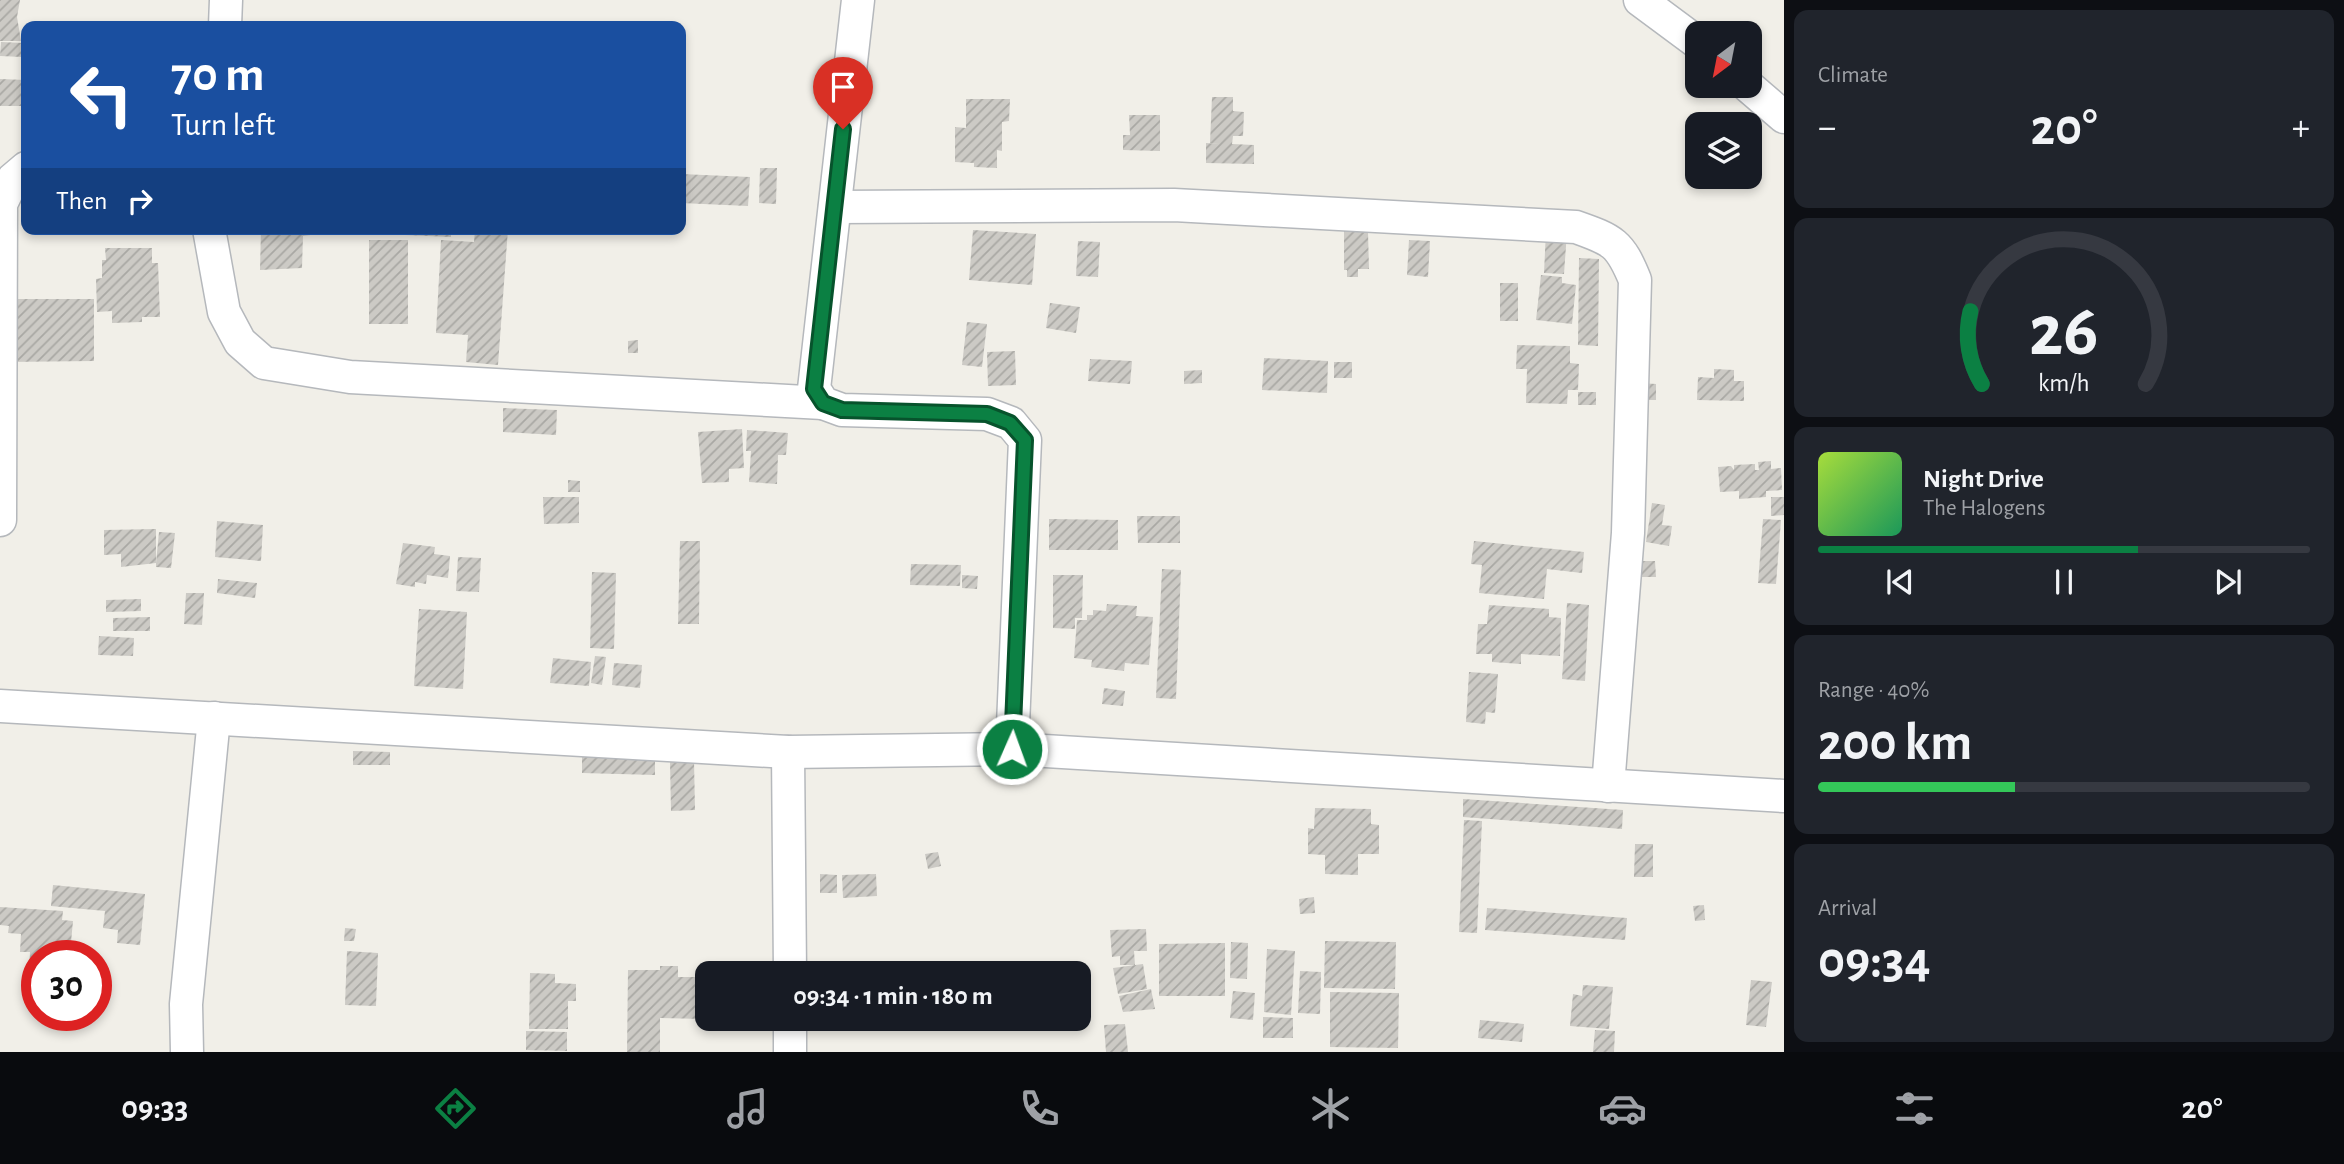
<!DOCTYPE html>
<meta charset="utf-8">
<style>
:root{--surface:#171b24;--page:#20242c;--text:#f1f3f6;--muted:#9ea1a6;--line:#363941;--accent:#0b8043}
body{margin:0;font-family:"Alegreya Sans",sans-serif;background:var(--page);color:var(--text);height:100vh;display:flex;flex-direction:column;font-size:26px;white-space:nowrap}
*{box-sizing:border-box;margin:0}
p{font-size:23px;color:var(--muted)}
.icon{flex:none;width:38px;height:38px;fill:none;stroke:currentColor;stroke-width:2;stroke-linecap:round;stroke-linejoin:round}
.map{position:relative;flex:1;overflow:hidden}
.side{display:flex;flex-direction:column;gap:10px;padding:10px;background:#0d0f14;width:560px}
.side>*{flex:none}
.top-card{position:absolute;left:21px;top:21px;width:665px;height:214px;border-radius:14px;box-shadow:0 4px 10px #0003;background:#1a4fa0;color:#fff;overflow:hidden}
.needle{width:46px;rotate:212deg}
.fabs{position:absolute;left:1685px;top:21px;display:grid;gap:14px}
.fabs a{display:grid;place-items:center;width:77px;height:77px;border-radius:14px;background:var(--surface);box-shadow:0 4px 10px #0003;font-size:35px}
.speed{position:absolute;left:21px;top:940px;display:flex;gap:14px;font-size:35px;font-weight:700;text-align:center}
.speed>*{display:grid;place-content:center;width:91px;height:91px;border-radius:50%;background:var(--surface);box-shadow:0 4px 10px #0003;line-height:1}
.speed .limit{border:10px solid #d22;background:#fff;color:#111}
.pin{position:absolute;display:grid;place-items:center;width:60px;height:60px;color:#fff;margin:-72px -30px;border-radius:50% 50% 50% 0;rotate:-45deg;box-shadow:0 0 7px #0007}
.pin .icon{rotate:45deg}
.me{position:absolute;width:77px;margin:-38px;rotate:2deg;stroke-linejoin:round;filter:drop-shadow(0 0 5px #0008)}
.turn{display:flex;align-items:center;gap:24px;height:147px;padding:0 35px;font-size:32px}
.turn .icon{width:91px;height:91px;stroke-width:2.5}
.turn b{display:block;font-size:49px;line-height:60px}
.then{display:flex;align-items:center;height:66px;padding:0 35px;background:#0003;gap:14px;font-size:26px}
.big{font-size:52px;font-weight:600;line-height:1.1}
.side .tile{flex:1;display:flex;flex-direction:column;justify-content:center;gap:10px;min-width:0;padding:0 24px;border-radius:14px;background:var(--page)}
.side .dial{align-items:center;gap:0}
.dial svg{height:182px;overflow:visible;fill:none;stroke:var(--line);stroke-width:7;stroke-linecap:round;text-anchor:middle}
.dial text{fill:var(--text);stroke:none}
.song{display:flex;align-items:center;gap:21px}
.cover{width:84px;height:84px;border-radius:10px;background:linear-gradient(135deg,hsl(80 70% 55%),hsl(150 70% 35%))}
.played{height:7px;border-radius:4px;background:linear-gradient(90deg,var(--accent) 65%,var(--line) 65%)}
.keys{display:flex;justify-content:space-around;direction:ltr}
.heat{display:flex;justify-content:space-between;align-items:center;font-size:38px;direction:ltr}
.charge{height:10px;border-radius:5px;background:linear-gradient(90deg,#34c759 40%,var(--line) 0)}
.trip{position:absolute;left:695px;top:961px;width:396px;height:70px;border-radius:14px;background:var(--surface);box-shadow:0 4px 10px #0003;font-weight:600;line-height:70px;text-align:center}
.dock{display:flex;height:112px;justify-content:space-around;align-items:center;background:#090b0e;color:var(--muted)}
.dock .icon{width:49px;height:49px}
.dock .on{color:var(--accent)}
.dock b{font-size:32px;color:var(--text)}
main{display:flex;flex:1;min-height:0}
.map>svg:first-child{display:block}
</style>
<main>
<div class="map">
<svg width="1784" height="1052" viewBox="0 0 1784 1052">
<defs>
<pattern id="building-hatch" width="6" height="6" patternUnits="userSpaceOnUse" patternTransform="scale(1.75)"><rect width="6" height="6" fill="#cccac5"/><path d="M-1 1l2-2M0 6l6-6M5 7l2-2" fill="none" stroke="#a9a8a4"/></pattern>
</defs>
<rect width="100%" height="100%" fill="#f1efe8"/>
<!-- building -->
<g fill="url(#building-hatch)">
<path d="M0,0H20L17,17L21,41H0Z"/>
<path d="M1,42L23,43L22,57L0,56Z"/>
<path d="M0,79L26,80V106H0Z"/>
<path d="M1212,97H1233V111L1244,112L1243,136H1233L1232,144L1254,145V164L1206,163V143L1220,144L1210,143Z"/>
<path d="M966,99H1010L1009,121L1002,122V151L997,150V168L974,167V163L955,162V127L966,128Z"/>
<path d="M1129,115H1160V151L1123,150V135H1130Z"/>
<path d="M760,168H777L776,204L759,203Z"/>
<path d="M681,174L750,177L748,206L681,203Z"/>
<path d="M261,229H325V233L303,236L302,268L260,270Z"/>
<path d="M382,229H451V237L382,234Z"/>
<path d="M475,229H508L498,365L466,362L468,335L436,333L441,240L474,242Z"/>
<path d="M973,230L1036,234L1032,285L969,280Z"/>
<path d="M1344,231L1368,232L1369,269H1358V277H1347V270H1344Z"/>
<path d="M1546,231L1567,232L1564,274L1544,273Z"/>
<rect x="369" y="240" width="39" height="84"/>
<path d="M1409,240L1430,241L1428,277L1407,275Z"/>
<path d="M1078,241L1100,242L1098,277L1076,276Z"/>
<path d="M105,248H152V263H158L160,317H142V322L112,323V311L97,312L96,279L102,278V260H106Z"/>
<path d="M1579,258L1599,259L1598,346L1578,345Z"/>
<path d="M1541,275L1562,277V283L1576,285L1572,324L1536,320Z"/>
<rect x="1500" y="283" width="18" height="38"/>
<path d="M7,299H94V361L7,362Z"/>
<path d="M1050,303L1080,307L1076,333L1046,328Z"/>
<path d="M967,322L987,324L982,367L962,365Z"/>
<path d="M638,340V353H628V341Z"/>
<path d="M1517,345L1570,346V363L1579,364L1578,390H1568L1567,404L1526,403L1527,369H1516Z"/>
<path d="M1015,351L1016,385L988,386L987,352Z"/>
<path d="M1264,358L1328,361L1327,393L1262,390Z"/>
<path d="M1090,359L1132,361L1130,384L1088,381Z"/>
<rect x="1334" y="362" width="18" height="16"/>
<path d="M1714,369L1734,370V381H1744V401L1697,400L1698,377L1714,378Z"/>
<path d="M1202,370V383L1184,384V371Z"/>
<path d="M1641,383L1656,384V400H1640Z"/>
<rect x="1578" y="392" width="18" height="13"/>
<path d="M503,408L557,410L556,435L503,432Z"/>
<path d="M742,429L744,468L729,469V482L702,483L698,432Z"/>
<path d="M747,430L788,433L786,455H778L777,484L749,482L751,451H746Z"/>
<path d="M1771,461V469L1781,468L1782,490L1766,491V497L1739,499V491L1720,492L1718,467L1731,466L1734,470V465L1755,464V470H1759L1758,462Z"/>
<path d="M568,480L580,481V492H568Z"/>
<path d="M543,497H579V523L544,524Z"/>
<path d="M1771,497H1784V515L1771,516Z"/>
<path d="M1652,503L1665,505L1662,525L1672,526L1669,546L1646,542Z"/>
<path d="M1137,516H1180V543H1138Z"/>
<path d="M1049,519L1118,520V550H1049Z"/>
<path d="M1763,519L1781,520L1776,584L1758,583Z"/>
<path d="M217,521L263,525L261,561L215,557Z"/>
<path d="M156,529V563L159,532L175,533L171,568L156,567V563L121,567V554L104,555V530Z"/>
<path d="M680,541H700L699,624H678Z"/>
<path d="M1474,541L1584,552L1582,573L1547,569L1544,599L1479,593L1482,565L1471,564Z"/>
<path d="M403,543L435,547L434,554L450,556L448,578L427,575L426,584L415,582V587L396,584Z"/>
<path d="M458,557L481,558L479,592L456,591Z"/>
<path d="M1642,561H1655L1656,577H1642Z"/>
<path d="M911,564L961,565L960,586L910,585Z"/>
<path d="M1162,569L1181,570L1176,699L1156,698Z"/>
<path d="M592,572L616,573L614,649L590,648Z"/>
<path d="M962,575L978,576L977,589L962,588Z"/>
<path d="M1053,575H1083L1082,618H1075V629L1053,628Z"/>
<path d="M218,579L257,583L255,598L217,593Z"/>
<path d="M186,593H204L202,625L184,624Z"/>
<path d="M141,599V611L106,612V600Z"/>
<path d="M1567,603L1589,605L1585,681L1562,679Z"/>
<path d="M1107,604L1137,606L1136,616L1153,617L1149,665L1125,663L1124,671L1091,667L1092,660L1074,658L1077,620H1087V615H1093V610L1106,611Z"/>
<path d="M1489,605L1549,609V617L1561,618L1560,656L1521,654V664L1492,662V654H1476L1478,624H1487Z"/>
<path d="M419,609L467,612L463,689L414,686Z"/>
<path d="M150,617V631H113V618Z"/>
<path d="M99,636L134,638L133,656L98,655Z"/>
<path d="M595,656L606,657L602,685L591,683Z"/>
<path d="M553,658L591,662L589,686L550,683Z"/>
<path d="M614,663L642,665L640,688L612,685Z"/>
<path d="M1469,672L1498,674L1495,713L1486,712L1485,724L1466,722Z"/>
<path d="M1104,688L1125,691L1123,706L1102,704Z"/>
<path d="M582,749L655,750V775L582,773Z"/>
<path d="M353,751L390,752V765H353Z"/>
<path d="M694,760L695,810L671,811L670,761Z"/>
<path d="M1463,799L1623,810L1622,829L1463,817Z"/>
<path d="M1315,808L1371,809V824L1379,825V854H1358V875L1325,874V855L1308,854V828L1314,829Z"/>
<path d="M1464,820L1482,821L1477,933L1459,932Z"/>
<path d="M1635,844H1653V877H1634Z"/>
<path d="M938,852L941,866L928,869L925,854Z"/>
<path d="M820,874L837,875V893H820Z"/>
<path d="M876,874L877,896L843,898L842,875Z"/>
<path d="M53,885L145,894L140,945L117,943L118,930L103,928L105,911L51,906Z"/>
<path d="M1314,897L1315,913L1300,914L1299,899Z"/>
<path d="M1704,905L1705,920L1695,921L1693,906Z"/>
<path d="M0,907L63,911L62,920L73,921L71,942H61L60,956H37V972L29,971L30,952H20L21,934L8,933L9,926L0,925Z"/>
<path d="M1487,908L1627,918L1625,940L1485,930Z"/>
<path d="M345,928L356,929L354,941H344Z"/>
<path d="M1146,929L1147,951H1134L1135,965H1120V956L1112,957L1110,930Z"/>
<path d="M1325,941L1396,942L1395,989L1324,988Z"/>
<path d="M1231,942L1248,943L1247,979L1230,978Z"/>
<path d="M1225,943V996H1159V944Z"/>
<path d="M1267,949L1295,951L1291,1015L1264,1012Z"/>
<path d="M347,951L378,953L376,1006L345,1005Z"/>
<path d="M1143,964L1147,989L1118,994L1113,968Z"/>
<path d="M660,966H678V977H705L704,1019L660,1018V1052H627L628,970H660Z"/>
<path d="M1300,971L1321,972L1320,1014L1298,1013Z"/>
<path d="M530,973L555,974V983L576,984V1001H568V1029H529Z"/>
<path d="M1751,980L1772,982L1766,1027L1746,1025Z"/>
<path d="M1583,985L1613,987L1609,1029L1570,1026L1573,994L1582,996Z"/>
<path d="M1151,989L1155,1009L1123,1012L1119,996Z"/>
<path d="M1233,991L1255,993L1253,1020L1230,1018Z"/>
<path d="M1330,992L1399,993L1398,1048L1330,1047Z"/>
<path d="M1263,1017L1293,1018V1038H1263Z"/>
<path d="M1480,1020L1524,1024L1522,1042L1478,1038Z"/>
<path d="M1125,1024L1128,1052H1106L1104,1025Z"/>
<path d="M1595,1030L1615,1031L1614,1052H1593Z"/>
<path d="M526,1031L567,1032V1051L526,1050Z"/>
</g>
<g fill="none" stroke-linecap="round" stroke-linejoin="round">
<defs>
<g id="minor">
<path d="M858,0L814,389L823,403L842,410L987,414L1011,423L1025,440L1012,749"/>
<path d="M1640,0L1698,43"/>
<path d="M225,26L226,0"/>
<path d="M1748,86L1784,117"/>
<path d="M835,207L1174,205L1576,227C1613,240 1620,243 1635,280L1628,533L1608,786"/>
<path d="M209,229L224,312L240,342L264,363L350,377L823,403"/>
<path d="M0,520L1,204L13,179L26,168"/>
<path d="M0,706L788,752L1012,749L1784,796"/>
<path d="M788,752L790,973"/>
<path d="M790,1018V1052"/>
<path d="M187,1052L186,1004L214,718"/>
</g>
</defs>
<!-- minor casing -->
<use href="#minor" stroke="#b5b8bc" stroke-width="35"/>
<!-- minor -->
<use href="#minor" stroke="#fff" stroke-width="32"/>
</g>
<g fill="none" stroke-linecap="round" stroke-linejoin="round">
<defs>
<path id="route" d="M843,129L814,389L823,403L842,410L987,414L1010,423L1025,440L1012,749"/>
</defs>
<!-- route casing -->
<use href="#route" stroke="#07532c" stroke-width="18"/>
<!-- route -->
<use href="#route" stroke="#0b8043" stroke-width="12"/>
</g>
</svg>
<div class="fabs">
<a><svg class="needle" viewBox="-14 -14 28 28"><path d="M0-13l5 13h-10z" fill="#e53935"/><path d="M0 13l5-13h-10z" fill="#9ea1a6"/></svg></a>
<a><svg class="icon" aria-label="layers" viewBox="0 0 24 24"><path d="M12 4l9 5-9 5-9-5zM3 14l9 5 9-5"/></svg></a>
</div>
<div class="speed"><div class="limit">30</div></div>
<div class="pin" style="left:843px;top:129px;background:#d93025"><svg class="icon" aria-label="arrive" viewBox="0 0 24 24"><path d="M6 21V4h12l-3 4 3 4H6"/></svg></div>
<svg class="me" style="left:1012px;top:749px" viewBox="-20 -20 40 40"><circle r="17" fill="#0b8043" stroke="#fff" stroke-width="3"/><path d="M0-11L8 9 0 5-8 9z" fill="#fff"/></svg>
<div class="trip">09:34 · 1 min · 180 m</div>
<div class="top-card">
<div class="turn"><svg class="icon" aria-label="left" viewBox="0 0 24 24"><path d="M17 20v-9H6M10 6l-5 5 5 5"/></svg><div><b>70 m</b>Turn left</div></div>
<div class="then">Then<svg class="icon" aria-label="right" viewBox="0 0 24 24"><path d="M7 20v-9h11M14 6l5 5-5 5"/></svg></div>
</div>
</div>
<section class="side">
<div class="tile"><p>Climate</p>
<div class="heat"><a>−</a><b class="big">20°</b><a>+</a></div>
</div>
<div class="tile dial"><svg viewBox="0 0 100 80">
<path d="M14 69A42 42 0 1 1 86 69"/>
<path d="M14 69A42 42 0 0 1 9 37" stroke="#0b8043"/>
<text x="50" y="56" font-size="32" font-weight="700">26</text>
<text x="50" y="72" font-size="11">km/h</text>
</svg></div>
<div class="tile">
<div class="song"><i class="cover"></i><div><b>Night Drive</b><p>The Halogens</p></div></div>
<div class="played"></div>
<div class="keys"><svg class="icon" aria-label="previous" viewBox="0 0 24 24"><path d="M18 5L8 12l10 7zM5 5v14"/></svg><svg class="icon" aria-label="pause" viewBox="0 0 24 24"><path d="M8 5v14M16 5v14"/></svg><svg class="icon" aria-label="next" viewBox="0 0 24 24"><path d="M6 5l10 7-10 7zM19 5v14"/></svg></div>
</div>
<div class="tile"><p>Range · 40%</p><b class="big">200 km</b><div class="charge"></div></div>
<div class="tile"><p>Arrival</p><b class="big">09:34</b></div>
</section>
</main>
<nav class="dock">
<b>09:33</b>
<svg class="icon on" aria-label="directions" viewBox="0 0 24 24"><path d="M12 3l9 9-9 9-9-9zM9 14v-3h6M13 9l2 2-2 2"/></svg>
<svg class="icon" aria-label="music" viewBox="0 0 24 24"><path d="M9 18V5l10-2v13"/><circle cx="6" cy="18" r="3"/><circle cx="16" cy="16" r="3"/></svg>
<svg class="icon" aria-label="phone" viewBox="0 0 24 24"><path d="M5 4h4l2 5-3 2q2 4 5 5l2-3 5 2v4C11 20 4 13 5 4z"/></svg>
<svg class="icon" aria-label="climate" viewBox="0 0 24 24"><path d="M12 3v18M4 7l16 10M4 17L20 7"/></svg>
<svg class="icon" aria-label="car" viewBox="0 0 24 24"><path d="M5 17H2v-5l4-1 3-4h7l3 4 3 1v5h-3M9 17h6M6 11h13"/><circle cx="7" cy="17" r="2"/><circle cx="17" cy="17" r="2"/></svg>
<svg class="icon" aria-label="filters" viewBox="0 0 24 24"><path d="M4 7h16M4 17h16"/><circle cx="9" cy="7" r="2"/><circle cx="15" cy="17" r="2"/></svg>
<b>20°</b>
</nav>
